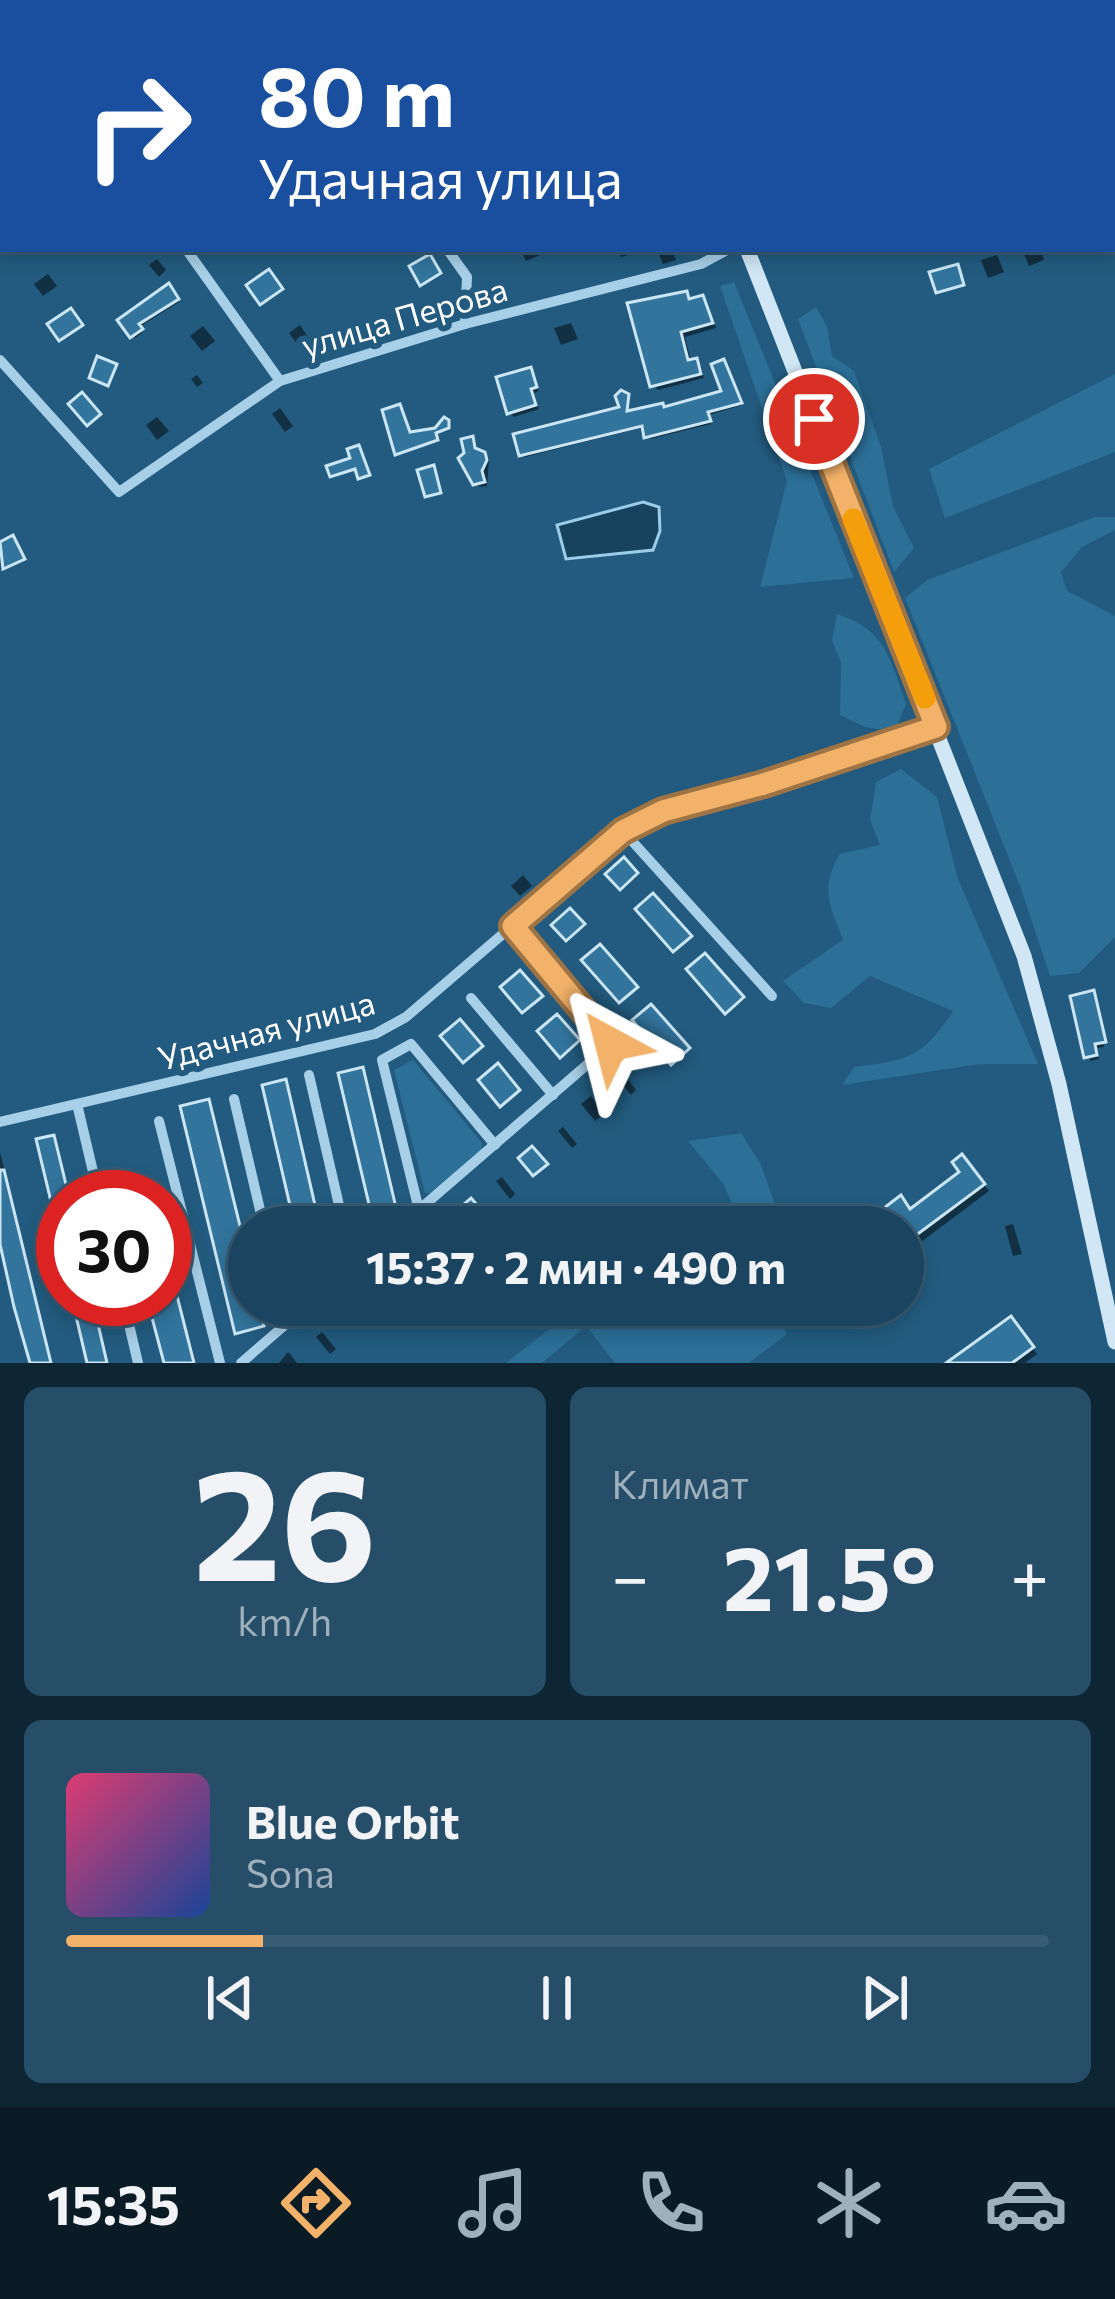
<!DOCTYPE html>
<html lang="ru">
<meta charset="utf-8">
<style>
:root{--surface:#1a445f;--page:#274e68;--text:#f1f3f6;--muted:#9fb0bd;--line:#385c74;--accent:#f3b269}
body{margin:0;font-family:Commissioner,sans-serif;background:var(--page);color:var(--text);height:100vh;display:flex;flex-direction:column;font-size:45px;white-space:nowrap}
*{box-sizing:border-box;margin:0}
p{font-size:39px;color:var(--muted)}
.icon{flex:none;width:66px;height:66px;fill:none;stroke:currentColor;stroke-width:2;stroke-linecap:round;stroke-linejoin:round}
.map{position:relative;height:1363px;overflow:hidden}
.sheet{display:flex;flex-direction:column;gap:24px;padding:24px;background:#0e2534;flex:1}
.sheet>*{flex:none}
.top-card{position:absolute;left:0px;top:0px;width:1116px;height:252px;box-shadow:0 6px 18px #0003,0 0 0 3px var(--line);background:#1a4fa0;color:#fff;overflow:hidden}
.speed{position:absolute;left:36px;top:1170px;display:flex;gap:24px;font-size:60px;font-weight:700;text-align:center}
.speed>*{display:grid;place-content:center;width:156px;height:156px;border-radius:50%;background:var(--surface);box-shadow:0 6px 18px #0003,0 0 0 3px var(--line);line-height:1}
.speed .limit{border:18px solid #d22;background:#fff;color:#111}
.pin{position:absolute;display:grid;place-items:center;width:102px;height:102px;color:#fff;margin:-51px;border:6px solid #fff;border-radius:50%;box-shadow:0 3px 12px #0007}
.me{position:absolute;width:132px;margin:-66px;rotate:322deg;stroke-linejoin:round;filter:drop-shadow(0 0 9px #0008)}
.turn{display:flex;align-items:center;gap:42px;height:252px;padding:0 60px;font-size:54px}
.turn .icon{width:156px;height:156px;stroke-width:2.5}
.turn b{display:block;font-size:84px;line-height:102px}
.big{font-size:90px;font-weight:700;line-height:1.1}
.sheet .tile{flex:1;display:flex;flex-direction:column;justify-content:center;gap:18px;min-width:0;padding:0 42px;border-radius:18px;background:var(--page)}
.sheet .dial{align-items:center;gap:0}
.dial b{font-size:156px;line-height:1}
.song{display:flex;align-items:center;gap:36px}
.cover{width:144px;height:144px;border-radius:18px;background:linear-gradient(135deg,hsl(340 70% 55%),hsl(220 70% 35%))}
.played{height:12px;border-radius:6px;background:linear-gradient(90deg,var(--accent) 20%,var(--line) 20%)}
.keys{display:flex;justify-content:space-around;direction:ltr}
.heat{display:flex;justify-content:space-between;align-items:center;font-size:66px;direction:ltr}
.sheet .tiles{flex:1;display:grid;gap:24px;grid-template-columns:1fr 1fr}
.tile:last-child{grid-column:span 2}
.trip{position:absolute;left:228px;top:1206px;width:696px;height:120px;border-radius:60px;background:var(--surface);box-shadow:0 6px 18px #0003,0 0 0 3px var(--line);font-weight:700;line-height:120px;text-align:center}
.dock{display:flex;height:192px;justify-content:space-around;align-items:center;background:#0a1b26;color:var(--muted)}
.dock .icon{width:84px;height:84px}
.dock .on{color:var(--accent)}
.dock b{font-size:54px;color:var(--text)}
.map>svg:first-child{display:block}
</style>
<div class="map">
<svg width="1115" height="1363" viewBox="0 0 1115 1363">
<rect width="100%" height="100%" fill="#225b7f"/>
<!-- green -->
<g fill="#2c6f97">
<path d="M734,282L854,578L760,587L787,481L720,286Z"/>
<path d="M816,307L827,326L832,356L854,371L881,447L893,506L914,548L894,572L798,319Z"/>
<path d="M1115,374V452L945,518L929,469Z"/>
<path d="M1095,517H1115V530L1082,547L1061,572L1067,591L1115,616V937L1079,973L1050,976L1020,886L905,598L927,580Z"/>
<path d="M837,614C886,630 890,658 906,704L898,724L889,731L865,727L840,715L841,663L832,640Z"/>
<path d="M901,769L937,797L958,879L1038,1064H980L842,1085L854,1067C909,1060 921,1059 953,1011L870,976L831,1008L804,1003L783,981L843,940C830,905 819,889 840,854L880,845L870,820L876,782Z"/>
<path d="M413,1060L482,1143L481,1153L431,1193H425L394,1070Z"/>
<path d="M741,1133L761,1165L777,1210L756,1227H742L724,1185L688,1141Z"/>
<path d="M580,1305H772L787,1334L749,1363H615L586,1326L542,1363H506Z"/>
</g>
<!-- water -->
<path fill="#17435e" stroke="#9bcde8" stroke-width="3" d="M643,502L659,507L660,531L653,550L566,559L557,525Z"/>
<!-- shadow -->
<g fill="#0007">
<path d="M54,0H82L83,1L56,3Z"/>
<path d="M520,249H549L550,251L526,261Z"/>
<path d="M617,249H651L621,257Z"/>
<path d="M657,249H672L676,260L663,264Z"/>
<path d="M1022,249H1041L1044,260L1029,266Z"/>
<path d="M997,255L1004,272L988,278L981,260Z"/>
<path d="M157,259L166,270L159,277L149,265Z"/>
<path d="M48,274L57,286L43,296L34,284Z"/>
<path d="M169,287L179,302L139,327L142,333L135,338L121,320Z"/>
<path d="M686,294L693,301L702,298L707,303L716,328L685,337L691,362L701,366L704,378L658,390L653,385Z"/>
<path d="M571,323L578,339L561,345L554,328Z"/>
<path d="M300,325L308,337L297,344L289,333Z"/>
<path d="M203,326L215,341L202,351L190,336Z"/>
<path d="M726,366L742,405L709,415L711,424L650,439L645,427L525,457L522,454L623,410L627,397L629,414L665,409L724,393Z"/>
<path d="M530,370L539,391L534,393L539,409L514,417L509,412Z"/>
<path d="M197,375L203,383L197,387L191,379Z"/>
<path d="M280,408L293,426L285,432L272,414Z"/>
<path d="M157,417L169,431L157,440L146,425Z"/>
<path d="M443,421L450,429L436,435L438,442L398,454L410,435L436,430Z"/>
<path d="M472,439L478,452L489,459L487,486L480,487L475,483Z"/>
<path d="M523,875L532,886L520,896L511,886Z"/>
<path d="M1092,994L1104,1047L1097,1048L1099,1059L1091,1061L1087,1056Z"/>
<path d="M623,1073L636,1090L631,1095L617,1078Z"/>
<path d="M591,1096L605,1113L595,1121L581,1104Z"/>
<path d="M563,1127L577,1144L572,1148L558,1131Z"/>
<path d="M0,1152L52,1363H32L17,1307L0,1231Z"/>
<path d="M968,1164L989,1191L913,1248L903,1237V1227H895L963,1172Z"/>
<path d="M502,1177L515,1194L510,1199L496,1181Z"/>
<path d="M1013,1224L1022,1254L1013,1256L1005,1226Z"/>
<path d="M345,1305H352L364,1320L354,1329L338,1311Z"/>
<path d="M1017,1326L1037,1354L1025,1363H960L957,1359Z"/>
<path d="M322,1332L336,1349L330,1354L316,1337Z"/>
<path d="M288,1352L290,1354L297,1363H279Z"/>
</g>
<!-- building -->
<g fill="#32749c" stroke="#cae6f5" stroke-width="3">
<path d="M430,254L441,273L420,286L409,266Z"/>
<path d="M958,264L964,285L936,293L929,272Z"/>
<path d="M269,269L283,289L260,305L246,285Z"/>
<path d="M169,283L179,299L139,324L143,329L130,338L117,320Z"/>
<path d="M687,291L689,299L703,295L713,323L681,332L688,360L697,358L701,374L650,387L627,303Z"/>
<path d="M71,308L83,325L59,341L47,324Z"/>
<path d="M97,356L117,364L108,386L89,378Z"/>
<path d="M724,359L742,403L708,412L711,421L644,438L642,426L519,456L513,434L619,407L615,396L621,390L629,394L627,411L663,403L664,407L721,391L711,364Z"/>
<path d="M531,367L537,387L531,389L536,405L507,414L496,377Z"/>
<path d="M82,392L101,414L87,426L68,404Z"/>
<path d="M400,404L410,432L435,428L444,417L449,420V428L436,433L438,440L395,455L382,410Z"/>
<path d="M473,436L475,448L485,452L487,460L482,471L485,482L473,485L458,458L464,453L461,439Z"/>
<path d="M359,445L370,475L358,479L355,469L330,477L326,466L350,458L347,449Z"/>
<path d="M434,465L441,493L425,497L417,470Z"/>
<path d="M13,535L25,559L3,569L0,542Z"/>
<path d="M624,857L638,873L620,890L605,874Z"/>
<path d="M653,893L692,936L673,952L635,909Z"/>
<path d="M570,908L585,924L566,941L551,925Z"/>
<path d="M600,944L638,987L619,1003L581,960Z"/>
<path d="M705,953L744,997L725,1014L686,969Z"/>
<path d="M520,970L543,996L522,1013L500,987Z"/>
<path d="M1094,990L1106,1042L1095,1044L1097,1055L1084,1058L1070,996Z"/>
<path d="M651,1004L690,1048L671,1065L632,1020Z"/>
<path d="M557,1014L580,1040L560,1058L537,1031Z"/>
<path d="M460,1019L483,1046L463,1063L440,1036Z"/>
<path d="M498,1063L520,1090L500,1107L478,1080Z"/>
<path d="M363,1067L397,1212L372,1217L338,1073Z"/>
<path d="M286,1079L320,1227H295L262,1085Z"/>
<path d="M209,1099L249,1263V1305H259L264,1326L235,1334L180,1106Z"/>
<path d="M54,1135L69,1197H63V1235H59L36,1139Z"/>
<path d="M532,1146L548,1164L533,1176L518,1158Z"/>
<path d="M962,1154L985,1184L903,1245V1227H891L880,1211L901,1195L910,1209L959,1172L952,1162Z"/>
<path d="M0,1170H4L51,1363H30L14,1307L0,1244Z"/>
<path d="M471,1198L487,1216L474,1227L456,1211Z"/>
<path d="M169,1264L194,1363H164L147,1299H165V1265Z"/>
<path d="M95,1311L107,1363H87L76,1316Z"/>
<path d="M1011,1316L1034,1347L1012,1363H946Z"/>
</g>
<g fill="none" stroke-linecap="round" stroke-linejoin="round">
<!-- street -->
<g stroke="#a7cfe7" stroke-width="10">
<path d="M7,0L10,3"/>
<path d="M265,0L267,3"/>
<path d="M1113,38L1115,37"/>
<path d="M186,249L280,381"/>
<path d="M447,249L467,277L465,324"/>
<path d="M0,360L119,492L280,381L465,324L701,264L729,249"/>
<path d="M623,831L772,996"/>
<path d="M471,998L553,1095"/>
<path d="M309,1075L344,1227"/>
<path d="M234,1099L264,1227"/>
<path d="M77,1104L99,1197"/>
<path d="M159,1121L220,1363"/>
<path d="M0,1122L375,1034L406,1017L623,831L663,811L763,784L936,727"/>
<path d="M419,1210L382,1060L411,1044L495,1145"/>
<path d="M399,1227L611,1044L513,926"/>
<path d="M123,1299L138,1363"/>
<path d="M283,1305L287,1323"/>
<path d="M241,1363L308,1305"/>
</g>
<!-- secondary -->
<g stroke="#d1e7f6" stroke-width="15">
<path d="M650,0L652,3"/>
<path d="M747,249L1024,956L1059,1084L1115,1342"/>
</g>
</g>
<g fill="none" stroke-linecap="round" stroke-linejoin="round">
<defs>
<path id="route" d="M611,1044L513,926L623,831L663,811L764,784L936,727L814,419"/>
</defs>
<!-- route casing -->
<use href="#route" stroke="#9e7444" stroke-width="30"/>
<!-- route -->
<use href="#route" stroke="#f3b269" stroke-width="21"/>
<!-- slow -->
<path stroke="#f59e0b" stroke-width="21" d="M853,519L925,698"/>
</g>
<g text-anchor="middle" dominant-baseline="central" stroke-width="12" stroke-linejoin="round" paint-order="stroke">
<!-- street labels -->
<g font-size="33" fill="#fff" stroke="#225b7f">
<text transform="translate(404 316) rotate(-16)">улица Перова</text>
<text transform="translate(266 1029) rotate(-15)">Удачная улица</text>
</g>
</g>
</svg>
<div class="speed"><div class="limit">30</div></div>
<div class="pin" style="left:814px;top:419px;background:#d93025"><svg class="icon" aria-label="arrive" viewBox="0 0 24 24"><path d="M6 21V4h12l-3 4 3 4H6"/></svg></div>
<svg class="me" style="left:611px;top:1044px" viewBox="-20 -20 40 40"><path d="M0-17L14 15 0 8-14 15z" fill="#f3b269" stroke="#fff" stroke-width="4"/></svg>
<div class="trip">15:37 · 2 мин · 490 m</div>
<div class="top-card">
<div class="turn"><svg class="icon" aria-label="right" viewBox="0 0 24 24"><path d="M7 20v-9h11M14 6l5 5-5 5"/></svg><div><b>80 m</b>Удачная улица</div></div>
</div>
</div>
<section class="sheet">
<div class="tiles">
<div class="tile dial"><b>26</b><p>km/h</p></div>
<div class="tile"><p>Климат</p>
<div class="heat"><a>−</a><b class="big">21.5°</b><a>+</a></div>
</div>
<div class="tile">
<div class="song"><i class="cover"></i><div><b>Blue Orbit</b><p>Sona</p></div></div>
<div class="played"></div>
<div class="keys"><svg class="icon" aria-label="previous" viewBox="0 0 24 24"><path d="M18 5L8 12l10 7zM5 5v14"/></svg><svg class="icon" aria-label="pause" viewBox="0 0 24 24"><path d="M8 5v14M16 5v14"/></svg><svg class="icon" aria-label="next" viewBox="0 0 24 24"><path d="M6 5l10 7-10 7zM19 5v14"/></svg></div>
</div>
</div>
</section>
<nav class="dock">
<b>15:35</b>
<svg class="icon on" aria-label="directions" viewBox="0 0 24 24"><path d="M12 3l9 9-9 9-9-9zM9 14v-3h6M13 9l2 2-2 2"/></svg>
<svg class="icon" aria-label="music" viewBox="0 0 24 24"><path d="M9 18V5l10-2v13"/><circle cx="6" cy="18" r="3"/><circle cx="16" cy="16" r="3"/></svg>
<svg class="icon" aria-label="phone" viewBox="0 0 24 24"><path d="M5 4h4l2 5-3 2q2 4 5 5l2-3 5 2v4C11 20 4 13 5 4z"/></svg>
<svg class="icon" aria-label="climate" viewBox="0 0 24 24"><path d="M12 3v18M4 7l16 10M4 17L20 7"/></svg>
<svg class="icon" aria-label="car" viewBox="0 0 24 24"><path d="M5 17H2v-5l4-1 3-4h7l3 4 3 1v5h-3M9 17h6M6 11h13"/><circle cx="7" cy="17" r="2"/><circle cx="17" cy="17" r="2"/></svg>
</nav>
